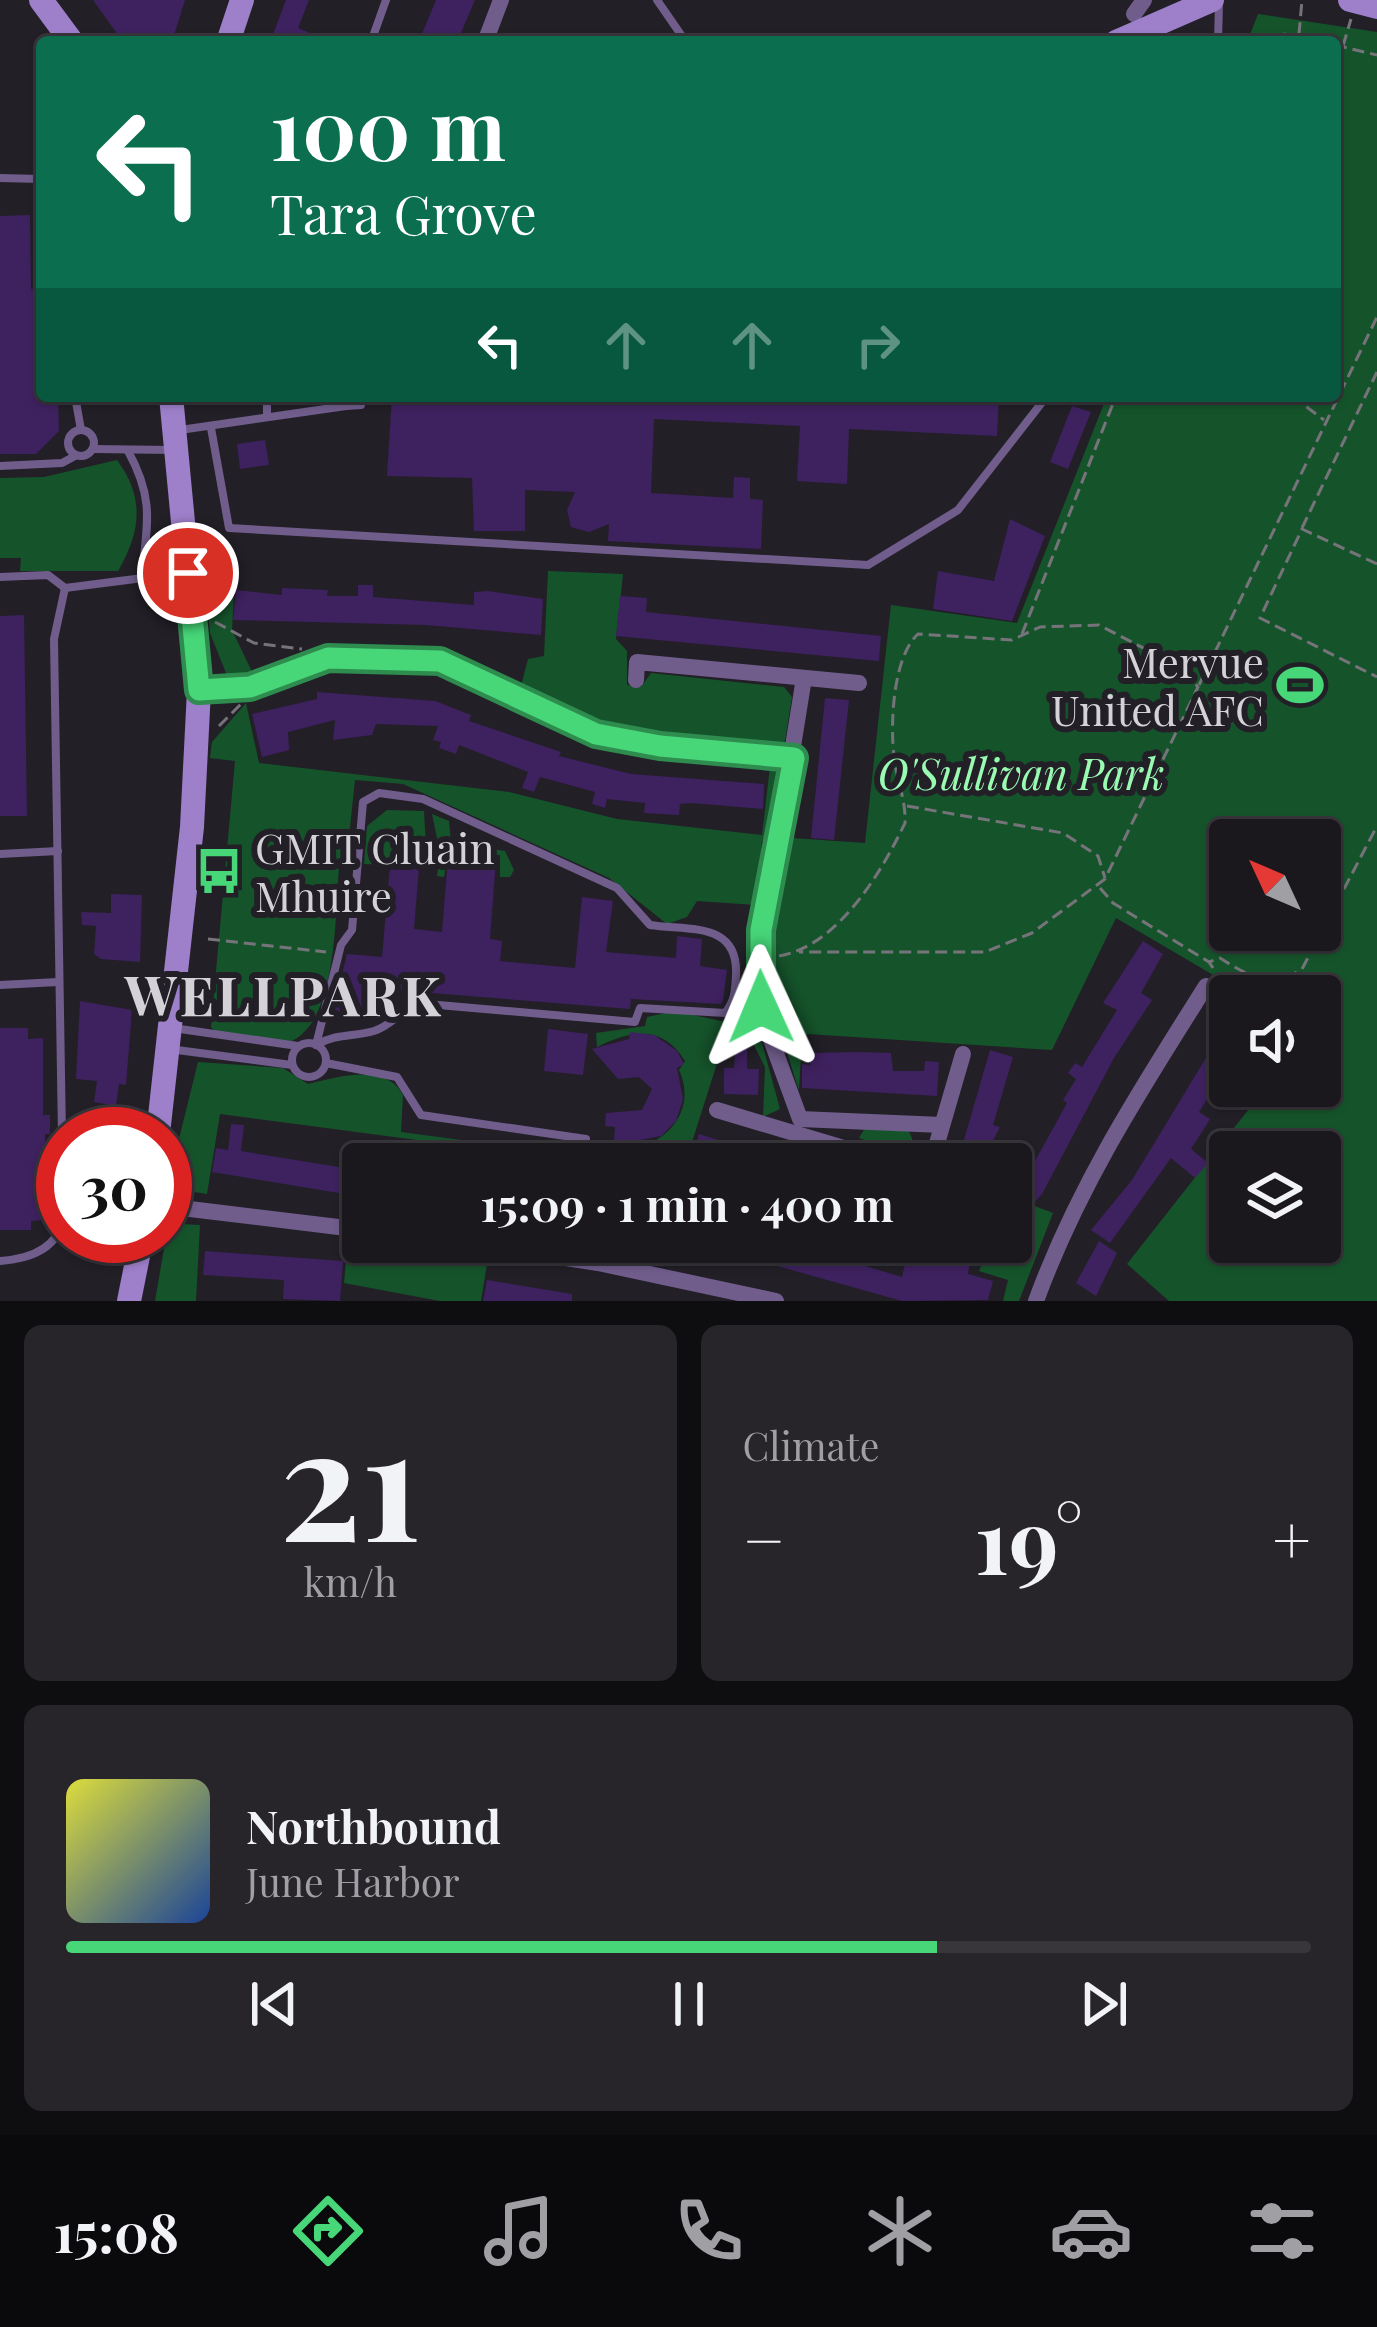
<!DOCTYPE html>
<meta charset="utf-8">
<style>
:root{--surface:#1a171d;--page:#27242a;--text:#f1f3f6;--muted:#9f9fa4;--line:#38363b;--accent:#47d779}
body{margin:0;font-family:"Playfair Display",serif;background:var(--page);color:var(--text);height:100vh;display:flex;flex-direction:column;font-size:45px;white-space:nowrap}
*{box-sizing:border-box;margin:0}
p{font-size:39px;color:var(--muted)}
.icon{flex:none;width:66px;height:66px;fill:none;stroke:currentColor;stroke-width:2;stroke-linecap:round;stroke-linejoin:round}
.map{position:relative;height:1301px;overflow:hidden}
.side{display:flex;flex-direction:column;gap:24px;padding:24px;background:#0e0d10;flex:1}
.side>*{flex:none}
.guide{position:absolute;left:36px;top:36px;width:1305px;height:366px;border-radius:12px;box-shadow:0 3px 9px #0004,0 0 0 3px var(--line);background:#0b6e4f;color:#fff;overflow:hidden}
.needle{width:78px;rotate:314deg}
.fabs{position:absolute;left:1209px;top:819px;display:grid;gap:24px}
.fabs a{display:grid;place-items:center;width:132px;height:132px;border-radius:12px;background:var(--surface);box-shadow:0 3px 9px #0004,0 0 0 3px var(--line);font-size:60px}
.speed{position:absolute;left:36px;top:1107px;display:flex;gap:24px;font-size:60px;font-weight:700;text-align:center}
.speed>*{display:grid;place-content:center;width:156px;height:156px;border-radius:50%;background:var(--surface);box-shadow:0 3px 9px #0004,0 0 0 3px var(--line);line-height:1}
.speed .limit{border:18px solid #d22;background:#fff;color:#111}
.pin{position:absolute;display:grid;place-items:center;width:102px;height:102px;color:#fff;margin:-51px;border:6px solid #fff;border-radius:50%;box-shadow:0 3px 12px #0007}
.me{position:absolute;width:132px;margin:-66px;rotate:359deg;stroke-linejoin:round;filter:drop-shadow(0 0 9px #0008)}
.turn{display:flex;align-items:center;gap:42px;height:252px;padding:0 36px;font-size:54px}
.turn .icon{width:156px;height:156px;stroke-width:2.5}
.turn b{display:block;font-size:84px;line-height:102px}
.lanes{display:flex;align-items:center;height:114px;padding:0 36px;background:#0003;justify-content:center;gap:60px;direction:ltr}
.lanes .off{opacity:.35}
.big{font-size:90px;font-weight:700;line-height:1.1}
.side .tile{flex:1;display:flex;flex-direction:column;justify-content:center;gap:18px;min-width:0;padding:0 42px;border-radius:18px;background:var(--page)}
.side .dial{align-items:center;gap:0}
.dial b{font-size:156px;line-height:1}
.song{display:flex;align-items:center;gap:36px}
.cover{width:144px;height:144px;border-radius:18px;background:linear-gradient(135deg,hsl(60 70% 55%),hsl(220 70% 35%))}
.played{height:12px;border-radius:6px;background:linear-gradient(90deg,var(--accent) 70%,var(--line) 70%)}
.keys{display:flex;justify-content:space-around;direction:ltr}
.heat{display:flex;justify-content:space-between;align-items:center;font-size:66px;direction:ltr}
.side .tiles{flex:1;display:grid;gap:24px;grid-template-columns:1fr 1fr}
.tile:last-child{grid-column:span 2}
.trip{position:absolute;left:342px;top:1143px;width:690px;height:120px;border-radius:12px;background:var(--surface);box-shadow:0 3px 9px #0004,0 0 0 3px var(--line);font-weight:700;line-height:120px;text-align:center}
.tab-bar{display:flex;height:192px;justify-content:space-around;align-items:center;background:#0a090c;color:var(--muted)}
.tab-bar .icon{width:84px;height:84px}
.tab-bar .active{color:var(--accent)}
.tab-bar b{font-size:54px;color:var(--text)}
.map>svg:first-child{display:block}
</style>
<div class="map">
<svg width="1377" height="1301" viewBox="0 0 1377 1301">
<rect width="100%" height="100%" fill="#221f27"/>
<!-- green -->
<g fill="#15542b" fill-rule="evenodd">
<path d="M1258,14L1377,32V1301H1169L1127,1264L1267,1086H1320V996H1249L1116,918L1052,1050L808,1034L802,1038L799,1090C766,993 765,938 792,838L865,843L891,605L1017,623L1107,396H1335V42H1247ZM1230,840H1320V930H1230ZM1230,1152H1320V1242H1230Z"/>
<path d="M117,460C145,498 141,531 118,571H20L21,558H0V478L44,477Z"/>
<path d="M202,554L236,555L232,630L255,678H228L210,633Z"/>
<path d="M548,571L623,574L616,639L627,651V685L641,687L651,673L784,687L792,697L785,741L776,748C673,741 614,738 520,690L528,659L544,656Z"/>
<path d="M246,703L259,763L509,792L617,819L762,835L770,767L779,769L783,778L769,841H762L756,905L697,901L687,917L667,924L609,878L403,784L355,780L346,865L339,867C335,913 338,1024 289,1042L217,1034L211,1027L235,761L210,758L212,742Z"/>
<path d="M387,810L424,811L427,866L364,864L367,826Z"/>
<path d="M432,814L449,821L451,842L505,851L514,870L510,877H500V855L448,852L444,877L437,876L440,853Z"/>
<path d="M750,971L755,1017L780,1109L763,1117L765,1067L745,1028L744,1036L720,1054L685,1164H598L220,1114L207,1194L188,1191L174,1159L198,1062L283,1068L308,1084C337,1077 386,1062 403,1095L401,1132L598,1158L600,1142L617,1148L616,1161L643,1163L641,1147C675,1136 695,1104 679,1070L685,1061C663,1024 630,1030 597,1047L596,1033L645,1026L647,1017L675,1011L744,1026Z"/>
<path d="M865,1128L908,1129L916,1148L905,1156L859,1138Z"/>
<path d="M1011,1197L1053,1213L1019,1301H1003L1008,1280L979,1271L991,1242H1011Z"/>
<path d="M181,1224L200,1225L196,1301H155L166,1237Z"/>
<path d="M348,1241L488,1258L481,1301H440L344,1283Z"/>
</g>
<!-- building -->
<g fill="#3e215f">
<path d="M93,0H185L172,42H123Z"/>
<path d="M286,0H309L298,28L332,42H270Z"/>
<path d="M436,0H475L457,42L421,36Z"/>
<path d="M30,215L31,289H42V396H58L59,431L36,454H0V216Z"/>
<path d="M392,396H999L997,436L849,429L847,484L797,481L800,426L654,419L651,493L733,498L734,477L750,478V499L763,500L761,549L608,541L609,524L589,532L571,527L567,510L575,492L525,490V531H474L472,478L387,476Z"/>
<path d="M1072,406L1091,412L1068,469L1050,462Z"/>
<path d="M265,440L269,465L240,469L237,444Z"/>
<path d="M1010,519L1045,536L1012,621L933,609L938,571L994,581Z"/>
<path d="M358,585H373V597L474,605V592L488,591L543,599L541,635L426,625L233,620L236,590L282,595V588L328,590L327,596H358Z"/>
<path d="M620,596L647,598L646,612L881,636L879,661L616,636Z"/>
<path d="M24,615L27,816H0V616Z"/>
<path d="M317,692L435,701L471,715L469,721L561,752L559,756L631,774L764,784L763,809L691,803L680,804L679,815L644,813L645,803L607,799L605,808L592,804L595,792L540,777L534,792L522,788L528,772L459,745L456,754L439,748L441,742L433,740L438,726L376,724L372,735L333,740L335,720L288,732L289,750L262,757L252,714L317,699Z"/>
<path d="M825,698L849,700L834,840L811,838Z"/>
<path d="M448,857L496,860L490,939L502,941L500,961L575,968L582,897L613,901L606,952L676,958L677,936L702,939L700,966L727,970L723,1000L721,1004L631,999L630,1009L382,989L380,1015L366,1014L365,1022L343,1021L344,1012L333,1011L347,954L382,957L390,865L419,868L414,929L442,932Z"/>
<path d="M111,894L142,895L140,962L101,959L94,954L96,926L82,925L81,912L111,913Z"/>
<path d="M1143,941L1163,954L1141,993L1152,1000L1114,1058L1042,1194L1033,1204L1011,1195L1019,1166L1030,1170L1067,1103L1063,1100L1076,1079L1068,1073L1075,1063L1082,1067L1117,1010L1103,1003Z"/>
<path d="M80,1001L132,1010L126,1085L119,1084L116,1106L94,1102L97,1081L76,1079Z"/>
<path d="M0,1028H28V1039L43,1038V1115H50V1134H45L46,1220L31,1221V1230H0Z"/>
<path d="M548,1029L588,1034L583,1075L544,1071Z"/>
<path d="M630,1032L654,1035L677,1051L684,1064L677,1068L683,1099L676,1121L661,1136L620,1144L614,1141L615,1127L605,1126L606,1113L642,1110L652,1089L639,1077L618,1079L592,1049L629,1039Z"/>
<path d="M1230,1033V1063L1199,1112L1210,1119L1191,1149L1208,1163L1195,1178L1171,1158L1110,1243L1091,1230L1132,1180L1215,1043L1221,1047Z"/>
<path d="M736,1037H747V1069H759L758,1095L724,1094V1068H734Z"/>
<path d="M990,1050L1013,1057L993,1125L1000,1127L981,1164H957Z"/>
<path d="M857,1052L891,1053L893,1071H924L925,1061L939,1062L937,1096L802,1088V1064L810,1065L811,1053Z"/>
<path d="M231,1124L244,1125L241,1151L363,1171V1197L212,1172L216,1148L228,1150Z"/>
<path d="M699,1134L785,1161L784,1164H711L692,1158Z"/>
<path d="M1099,1241L1117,1253L1096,1296L1076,1283Z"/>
<path d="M717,1242L798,1246L902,1277L907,1256L928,1261L933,1242H973L968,1274L993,1281L988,1300L902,1301L717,1249Z"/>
<path d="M205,1251L343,1261L340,1301L283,1299L284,1280L203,1275Z"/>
<path d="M487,1280L572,1294V1301H483Z"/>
</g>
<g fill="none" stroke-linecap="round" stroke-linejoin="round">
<!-- path -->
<g stroke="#76747a" stroke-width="3" stroke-dasharray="12 6" stroke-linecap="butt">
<path d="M1299,34L1302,0"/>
<path d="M1266,42L1284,34L1324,42"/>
<path d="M1335,45L1377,55"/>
<path d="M1343,46L1351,19"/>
<path d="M1292,396L1324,420"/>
<path d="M1299,401L1337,396"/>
<path d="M1302,528L1377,372"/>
<path d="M1377,564L1302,529L1260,618L1377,677"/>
<path d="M215,622L254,643L302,649"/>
<path d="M1022,634L1116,396"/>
<path d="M1180,666L1212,661"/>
<path d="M1199,685L1377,317"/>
<path d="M219,726L242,703"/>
<path d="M907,806L1063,833L1098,856L1105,878"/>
<path d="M1100,888L1113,903L1209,962"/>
<path d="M208,939L326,952"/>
<path d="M779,956C838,946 881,873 905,823C906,798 896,779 894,756C890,723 893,657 918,634L1012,640L1040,627L1099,625L1178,666L1198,687L1105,879L1032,933L985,952H799"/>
<path d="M1213,968L1209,962L1220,958C1248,976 1272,989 1302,969L1377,826"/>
</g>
<!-- lane -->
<g stroke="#705d8c" stroke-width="8">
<path d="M657,0L686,42"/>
<path d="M371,42L386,0"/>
<path d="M1218,42L1219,2"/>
<path d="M37,62L38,179"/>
<path d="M0,178L41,179"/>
<path d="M75,396L81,430"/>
<path d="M346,406L361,405"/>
<path d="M267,417V396"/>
<path d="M211,428L229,528L868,565L958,510L1047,396"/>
<circle cx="81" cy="443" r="13"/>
<path d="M180,430L346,406L345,396"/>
<path d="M93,449L172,450"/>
<path d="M128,451C155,500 147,524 142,575"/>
<path d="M0,466L62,463L75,456"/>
<path d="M0,577L48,575L65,588"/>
<path d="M65,588L182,573"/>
<path d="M379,793L423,799L617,888L650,925C689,931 739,921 736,976C735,992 735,1000 725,1013L640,1008L635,1022L427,1004C398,1008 396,1024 374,1031C353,1037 337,1033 316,1045L341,945L352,930L363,802Z"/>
<path d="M0,854L58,851"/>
<path d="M0,985L58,982"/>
<path d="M173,1028L298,1046"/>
<circle cx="309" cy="1060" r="17"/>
<path d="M169,1049L292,1065"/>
<path d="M326,1063L397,1077L421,1115L586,1139"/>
<path d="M63,1199L54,639L65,588"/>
<path d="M0,1261C28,1259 57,1250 63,1219"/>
</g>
<!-- street -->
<g stroke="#705d8c" stroke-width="16">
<path d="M1134,14L1144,0"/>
<path d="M485,42L501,0"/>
<path d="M804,678L759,957L766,1026L800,1119L942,1125"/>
<path d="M636,680L637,662L859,683"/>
<path d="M199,690L260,685L328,658L440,660L596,734L660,746L794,758"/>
<path d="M717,1110L897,1164"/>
<path d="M931,1164L963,1054"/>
<path d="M165,1206L363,1230"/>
<path d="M464,1242L598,1263L776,1301"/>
<path d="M1036,1301C1078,1186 1141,1089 1206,986"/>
</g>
<!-- secondary -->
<g stroke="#9d7fca" stroke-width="24">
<path d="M41,0L72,42"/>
<path d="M1350,0L1377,7"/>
<path d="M228,42L242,0"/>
<path d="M1116,42L1212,0"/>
<path d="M158,1134L192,827L199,690L171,396"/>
<path d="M129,1301L142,1236"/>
</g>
</g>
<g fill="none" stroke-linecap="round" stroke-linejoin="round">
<defs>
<path id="route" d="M188,573L199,690L250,687L328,658L440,661L596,734L660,746L794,758L761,930V1007"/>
</defs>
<!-- route casing -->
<use href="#route" stroke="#2e8c4f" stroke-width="30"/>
<!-- route -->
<use href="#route" stroke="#47d779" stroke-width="21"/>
</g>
<!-- icons -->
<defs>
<symbol id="stadium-bare" viewBox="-9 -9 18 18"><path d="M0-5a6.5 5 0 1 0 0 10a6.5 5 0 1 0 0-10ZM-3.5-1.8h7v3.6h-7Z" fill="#47d779" stroke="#221f27" stroke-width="2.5" paint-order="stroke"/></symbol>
<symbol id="bus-bare" viewBox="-9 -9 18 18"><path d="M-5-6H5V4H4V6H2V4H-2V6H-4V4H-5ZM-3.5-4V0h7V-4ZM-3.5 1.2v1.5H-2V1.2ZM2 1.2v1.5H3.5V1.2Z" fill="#47d779" stroke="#221f27" stroke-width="2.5" paint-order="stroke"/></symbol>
</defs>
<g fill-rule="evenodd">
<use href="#stadium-bare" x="1267" y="652" width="66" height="66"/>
<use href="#bus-bare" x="186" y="838" width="66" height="66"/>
</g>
<g text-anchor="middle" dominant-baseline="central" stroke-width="12" stroke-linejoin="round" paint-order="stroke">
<!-- poi labels -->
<g font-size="42" fill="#d4d2d7" stroke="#221f27" text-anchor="end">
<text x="1264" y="661">Mervue<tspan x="1264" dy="48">United AFC</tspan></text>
<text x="255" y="847" text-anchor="start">GMIT Cluain<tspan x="255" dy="48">Mhuire</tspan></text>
</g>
<!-- park labels -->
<g font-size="42" font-style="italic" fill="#99fbb2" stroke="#221f27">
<text x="1021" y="773">O'Sullivan Park</text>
</g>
<!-- district labels -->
<g font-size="54" font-weight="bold" letter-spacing="3" fill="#d4d2d7" stroke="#221f27">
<text x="284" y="994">WELLPARK</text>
</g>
</g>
</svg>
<div class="fabs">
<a><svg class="needle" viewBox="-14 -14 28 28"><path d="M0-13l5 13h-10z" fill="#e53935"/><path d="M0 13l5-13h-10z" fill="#9f9fa4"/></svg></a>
<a><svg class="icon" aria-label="sound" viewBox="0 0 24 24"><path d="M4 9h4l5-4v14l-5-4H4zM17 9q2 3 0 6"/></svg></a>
<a><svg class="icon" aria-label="layers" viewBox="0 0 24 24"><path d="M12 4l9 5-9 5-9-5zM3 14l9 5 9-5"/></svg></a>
</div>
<div class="speed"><div class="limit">30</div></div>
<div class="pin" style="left:188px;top:573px;background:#d93025"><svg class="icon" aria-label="arrive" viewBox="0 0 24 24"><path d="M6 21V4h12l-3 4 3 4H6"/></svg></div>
<svg class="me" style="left:761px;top:1007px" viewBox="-20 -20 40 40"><path d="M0-17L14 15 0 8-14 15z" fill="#47d779" stroke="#fff" stroke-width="4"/></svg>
<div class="trip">15:09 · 1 min · 400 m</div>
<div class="guide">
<div class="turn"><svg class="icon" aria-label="left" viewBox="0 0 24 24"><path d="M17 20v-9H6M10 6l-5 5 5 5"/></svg><div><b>100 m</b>Tara Grove</div></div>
<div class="lanes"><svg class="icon" aria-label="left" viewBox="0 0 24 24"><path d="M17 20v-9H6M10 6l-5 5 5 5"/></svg><svg class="icon off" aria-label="ahead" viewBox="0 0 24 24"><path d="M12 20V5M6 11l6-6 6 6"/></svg><svg class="icon off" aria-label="ahead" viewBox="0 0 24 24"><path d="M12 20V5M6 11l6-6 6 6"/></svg><svg class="icon off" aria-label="right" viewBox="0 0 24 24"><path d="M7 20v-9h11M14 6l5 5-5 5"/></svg></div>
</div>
</div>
<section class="side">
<div class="tiles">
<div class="tile dial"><b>21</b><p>km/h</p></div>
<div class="tile"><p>Climate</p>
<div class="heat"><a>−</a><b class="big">19°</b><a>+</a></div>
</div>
<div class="tile">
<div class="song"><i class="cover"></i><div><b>Northbound</b><p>June Harbor</p></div></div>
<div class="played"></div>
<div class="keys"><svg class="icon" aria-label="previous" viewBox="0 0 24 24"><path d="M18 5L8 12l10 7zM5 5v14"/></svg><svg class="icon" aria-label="pause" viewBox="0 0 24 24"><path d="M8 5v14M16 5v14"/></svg><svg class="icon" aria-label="next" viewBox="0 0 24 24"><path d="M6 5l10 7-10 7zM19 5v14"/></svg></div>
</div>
</div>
</section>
<nav class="tab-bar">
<b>15:08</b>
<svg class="icon active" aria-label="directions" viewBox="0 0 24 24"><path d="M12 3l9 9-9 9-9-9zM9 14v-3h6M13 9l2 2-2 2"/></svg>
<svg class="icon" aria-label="music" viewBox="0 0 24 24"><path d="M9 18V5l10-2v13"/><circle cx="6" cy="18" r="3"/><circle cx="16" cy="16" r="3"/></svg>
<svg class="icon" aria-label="phone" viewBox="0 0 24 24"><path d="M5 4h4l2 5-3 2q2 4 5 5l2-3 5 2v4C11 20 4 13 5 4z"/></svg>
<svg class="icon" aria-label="climate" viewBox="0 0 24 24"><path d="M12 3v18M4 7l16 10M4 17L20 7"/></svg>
<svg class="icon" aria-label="car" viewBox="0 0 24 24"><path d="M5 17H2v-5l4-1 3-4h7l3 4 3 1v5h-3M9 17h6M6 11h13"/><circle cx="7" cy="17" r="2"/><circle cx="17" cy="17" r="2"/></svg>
<svg class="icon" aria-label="filters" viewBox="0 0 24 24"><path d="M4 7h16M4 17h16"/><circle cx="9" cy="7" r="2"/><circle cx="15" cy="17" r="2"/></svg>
</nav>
